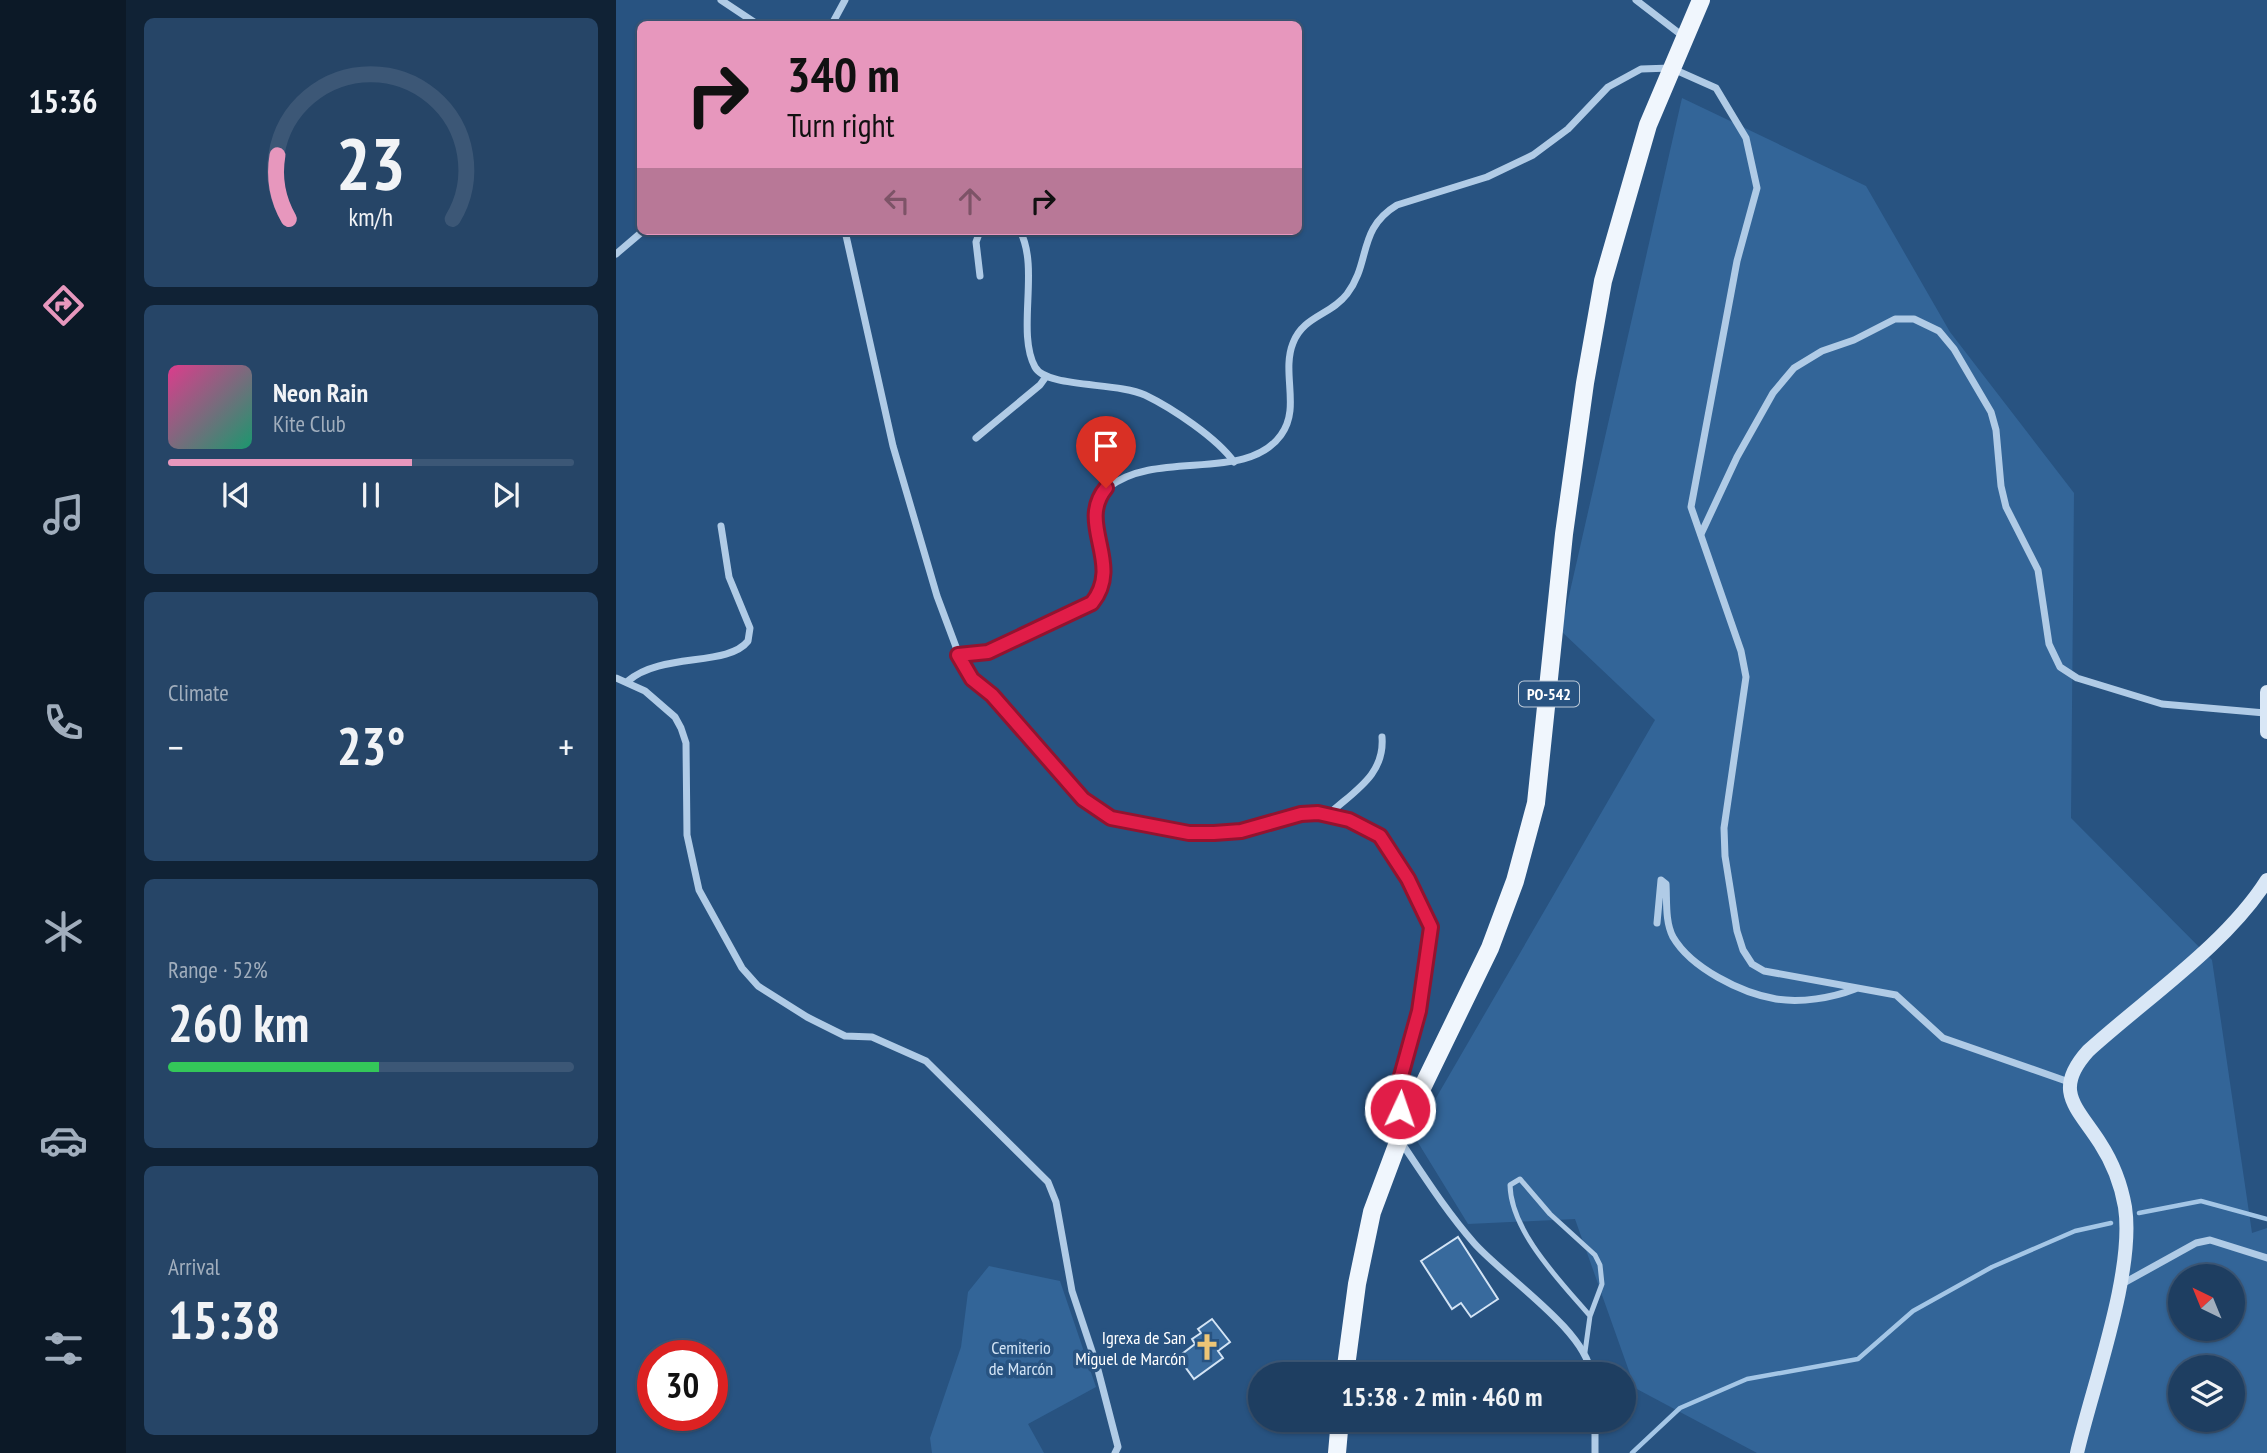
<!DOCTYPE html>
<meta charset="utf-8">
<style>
:root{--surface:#1e3e61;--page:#264567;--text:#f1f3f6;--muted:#a1aebd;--line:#3c5776;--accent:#e797bd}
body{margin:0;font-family:"PT Sans Narrow",sans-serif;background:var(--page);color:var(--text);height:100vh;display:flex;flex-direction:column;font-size:26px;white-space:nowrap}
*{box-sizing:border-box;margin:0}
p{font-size:23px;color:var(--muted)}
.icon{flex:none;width:38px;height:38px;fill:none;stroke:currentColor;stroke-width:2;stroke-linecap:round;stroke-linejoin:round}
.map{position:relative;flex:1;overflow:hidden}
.details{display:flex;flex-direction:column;gap:18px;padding:18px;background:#102235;width:490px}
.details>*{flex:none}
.banner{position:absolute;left:21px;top:21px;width:665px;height:214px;border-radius:10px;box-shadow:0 2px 5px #0004,0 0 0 2px var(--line);background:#e797bd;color:#111;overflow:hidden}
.needle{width:46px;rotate:317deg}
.controls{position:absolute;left:1552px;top:1264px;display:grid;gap:14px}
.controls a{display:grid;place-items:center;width:77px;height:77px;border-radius:50%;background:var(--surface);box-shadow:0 2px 5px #0004,0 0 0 2px var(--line);font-size:35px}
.speed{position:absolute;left:21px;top:1340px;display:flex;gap:14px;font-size:35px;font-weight:700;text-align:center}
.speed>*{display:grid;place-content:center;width:91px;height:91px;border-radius:50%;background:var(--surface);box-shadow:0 2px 5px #0004,0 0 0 2px var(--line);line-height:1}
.speed .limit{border:10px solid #d22;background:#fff;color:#111}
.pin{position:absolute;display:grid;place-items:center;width:60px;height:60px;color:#fff;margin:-72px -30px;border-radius:50% 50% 50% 0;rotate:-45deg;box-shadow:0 0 7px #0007}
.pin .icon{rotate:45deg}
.me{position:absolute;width:77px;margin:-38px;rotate:3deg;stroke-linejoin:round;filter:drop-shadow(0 0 5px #0008)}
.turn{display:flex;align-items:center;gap:24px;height:147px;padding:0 35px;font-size:32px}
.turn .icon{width:91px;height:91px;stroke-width:2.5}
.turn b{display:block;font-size:49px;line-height:60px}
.lanes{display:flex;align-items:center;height:66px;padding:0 35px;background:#0003;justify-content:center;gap:35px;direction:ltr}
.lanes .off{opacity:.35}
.big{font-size:52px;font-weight:600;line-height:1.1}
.details .widget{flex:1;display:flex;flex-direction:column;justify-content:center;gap:10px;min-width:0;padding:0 24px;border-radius:10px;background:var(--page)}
.details .dial{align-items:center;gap:0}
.dial svg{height:182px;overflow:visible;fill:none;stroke:var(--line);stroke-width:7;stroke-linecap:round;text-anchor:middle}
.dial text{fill:var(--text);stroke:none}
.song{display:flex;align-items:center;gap:21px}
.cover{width:84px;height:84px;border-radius:10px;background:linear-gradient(135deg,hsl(330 70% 55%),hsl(160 70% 35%))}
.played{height:7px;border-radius:4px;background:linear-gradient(90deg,var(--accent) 60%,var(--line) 60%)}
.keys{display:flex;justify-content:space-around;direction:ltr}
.heat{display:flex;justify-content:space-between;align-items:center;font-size:38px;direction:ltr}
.charge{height:10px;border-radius:5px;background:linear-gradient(90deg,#34c759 52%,var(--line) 0)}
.trip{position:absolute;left:632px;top:1362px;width:388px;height:70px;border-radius:35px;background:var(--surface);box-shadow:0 2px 5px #0004,0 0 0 2px var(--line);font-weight:600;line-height:70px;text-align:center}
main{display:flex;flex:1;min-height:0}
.dock{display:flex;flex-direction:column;width:126px;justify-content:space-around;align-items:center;background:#0c1927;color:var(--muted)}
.dock .icon{width:49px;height:49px}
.dock .on{color:var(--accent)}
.dock b{font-size:32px;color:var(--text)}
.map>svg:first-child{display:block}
</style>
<main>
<nav class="dock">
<b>15:36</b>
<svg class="icon on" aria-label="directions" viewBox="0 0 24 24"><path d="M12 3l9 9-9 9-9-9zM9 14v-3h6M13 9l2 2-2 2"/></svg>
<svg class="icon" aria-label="music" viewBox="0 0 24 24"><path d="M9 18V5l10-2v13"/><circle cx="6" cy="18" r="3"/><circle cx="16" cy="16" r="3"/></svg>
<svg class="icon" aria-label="phone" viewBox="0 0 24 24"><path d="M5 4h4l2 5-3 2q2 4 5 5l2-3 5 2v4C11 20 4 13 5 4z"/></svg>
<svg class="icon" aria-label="climate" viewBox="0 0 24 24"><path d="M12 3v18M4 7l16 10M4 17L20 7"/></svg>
<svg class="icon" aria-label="car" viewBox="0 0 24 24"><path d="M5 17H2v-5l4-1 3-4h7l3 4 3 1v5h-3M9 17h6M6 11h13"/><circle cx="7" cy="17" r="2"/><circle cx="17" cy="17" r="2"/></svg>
<svg class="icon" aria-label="filters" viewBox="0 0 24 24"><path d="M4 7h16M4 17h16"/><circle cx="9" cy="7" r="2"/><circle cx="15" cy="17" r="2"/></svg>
</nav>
<section class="details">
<div class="widget dial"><svg viewBox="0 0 100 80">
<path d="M14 69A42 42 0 1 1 86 69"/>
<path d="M14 69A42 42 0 0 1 9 41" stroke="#e797bd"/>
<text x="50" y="56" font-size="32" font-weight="700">23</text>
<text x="50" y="72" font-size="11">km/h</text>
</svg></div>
<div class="widget">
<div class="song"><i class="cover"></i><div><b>Neon Rain</b><p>Kite Club</p></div></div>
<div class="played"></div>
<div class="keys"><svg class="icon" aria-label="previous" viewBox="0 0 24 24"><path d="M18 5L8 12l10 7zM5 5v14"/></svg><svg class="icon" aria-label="pause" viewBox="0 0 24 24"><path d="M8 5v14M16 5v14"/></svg><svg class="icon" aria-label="next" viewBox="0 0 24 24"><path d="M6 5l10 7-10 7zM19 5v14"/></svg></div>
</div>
<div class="widget"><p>Climate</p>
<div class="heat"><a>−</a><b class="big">23°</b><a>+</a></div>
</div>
<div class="widget"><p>Range · 52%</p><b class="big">260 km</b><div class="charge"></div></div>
<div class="widget"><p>Arrival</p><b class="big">15:38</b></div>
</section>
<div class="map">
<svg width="1651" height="1453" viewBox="0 0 1651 1453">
<rect width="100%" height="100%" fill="#285381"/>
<!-- green -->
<g fill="#336598" fill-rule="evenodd">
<path d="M1066,98L1250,186L1334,332L1458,493L1455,818L1596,960L1636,1233L1651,1228V1453H1141L1019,1388L959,1219L852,1224L798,1136L1039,720L945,631ZM1564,1276H1617V1328H1564ZM1564,1367H1617V1419H1564Z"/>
<path d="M373,1266L444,1281L480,1387L412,1424L428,1453H316L314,1438L345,1347L352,1292Z"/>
</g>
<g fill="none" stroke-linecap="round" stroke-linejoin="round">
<!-- stream -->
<g stroke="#a4c6e6" stroke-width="4.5">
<path d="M1523,1213L1585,1201L1651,1219"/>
<path d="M1016,1453L1064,1408L1131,1379L1242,1359L1297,1311L1376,1267L1459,1231L1495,1223"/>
</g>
</g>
<!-- building -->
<g fill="#386a9d" stroke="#d3e4f5" stroke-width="2">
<path d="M842,1237L882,1299L855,1317L845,1303L836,1309L805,1261Z"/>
<path d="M596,1319L614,1342L602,1351L607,1358L578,1379L562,1357L579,1344L576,1339L585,1333L582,1329Z"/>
</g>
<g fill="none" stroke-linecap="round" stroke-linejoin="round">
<!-- lane -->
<path stroke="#b0cbe6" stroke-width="5" d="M969,1352L974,1316L986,1284L984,1265L979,1255L934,1214L904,1179L894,1185C895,1232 945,1282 974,1316"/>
<!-- street -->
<g stroke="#b0cbe6" stroke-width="7">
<path d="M105,0L141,24"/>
<path d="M1020,0L1068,37"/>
<path d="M216,24L229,0"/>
<path d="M229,231L277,446L321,596L349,671L376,695L467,799L495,818L573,833H598L625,831L685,814L702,813L733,820L764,836L792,879L815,927L803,1011L782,1096L788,1118"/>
<path d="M364,231L360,242L364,276"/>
<path d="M404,231C424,268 400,332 419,367C430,388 501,382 529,395C556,408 601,438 618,462"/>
<path d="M0,254L27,231"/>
<path d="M360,438L424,385L429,378"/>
<path d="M1085,534L1121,457L1157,393L1178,368L1206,351L1238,340L1279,319H1298L1323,331L1338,349L1375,412L1380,430L1385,486L1390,507L1422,570L1433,644L1444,667L1461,678L1546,704L1649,713"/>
<path d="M342,655C353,654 364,654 374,651C395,643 415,630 436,621C448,615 463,611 475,604C480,600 485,593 486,586C495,554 461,511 493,487C541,449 631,483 665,435C685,408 665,373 677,343C687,316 715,315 731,294C755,263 741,229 781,205L871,177L917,155L952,129L992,87L1025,69L1055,68L1100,88L1130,138L1141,188L1121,261L1075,507L1125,651L1130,677L1108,828L1109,856L1121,931L1127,950L1136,964L1148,971L1280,995L1327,1038L1453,1082"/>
<path d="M0,678L29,691L59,717L65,728L70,743L71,835L83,890L126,968L142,986L191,1017L229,1036L256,1037L310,1061L432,1182L440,1202L456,1291L481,1366L502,1447L499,1453"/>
<path d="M12,681C45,652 112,667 132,641L134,628L113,577L105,526"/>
<path d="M713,814C738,791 769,775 766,737"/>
<path d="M1041,923L1045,880L1050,884C1051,901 1049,922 1057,937C1075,968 1125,993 1160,999C1185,1003 1216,998 1239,989"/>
<path d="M785,1142C808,1176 830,1211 858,1243C888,1277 970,1330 975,1374"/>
<path d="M1506,1284L1580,1243L1594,1240L1651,1258"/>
<path d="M979,1419V1453"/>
</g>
<!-- secondary -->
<g stroke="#d9e7f6" stroke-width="14">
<path d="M1651,692V732"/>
<path d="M1461,1453C1476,1387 1519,1272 1509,1207C1505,1184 1497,1163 1484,1143C1461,1107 1436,1091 1472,1051C1529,999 1610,945 1651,880"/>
</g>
<!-- primary -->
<g stroke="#f0f6fd" stroke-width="18">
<path d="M729,1374L741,1284L756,1212L790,1121L874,948L899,881L920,803L948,534L969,383L987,281L1032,125L1085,0"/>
<path d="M721,1453L724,1419"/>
</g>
</g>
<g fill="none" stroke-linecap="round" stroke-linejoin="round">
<defs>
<path id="route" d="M490,488C460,524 508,563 476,603L372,652L342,655L356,679L376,695L467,799L495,818L573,833H598L625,831L685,814L702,813L733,820L764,836L792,879L815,927L803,1011L785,1076L784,1109"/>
</defs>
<!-- route casing -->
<use href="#route" stroke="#92132f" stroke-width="18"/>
<!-- route -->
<use href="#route" stroke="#e11d48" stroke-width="12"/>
</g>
<!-- icons -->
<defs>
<symbol id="church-bare" viewBox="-9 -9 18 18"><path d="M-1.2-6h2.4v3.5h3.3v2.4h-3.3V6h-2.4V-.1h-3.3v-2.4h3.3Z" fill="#edc576" stroke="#285381" stroke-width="2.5" paint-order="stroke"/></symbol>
</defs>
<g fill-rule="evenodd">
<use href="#church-bare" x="572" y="1328" width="38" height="38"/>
</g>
<g text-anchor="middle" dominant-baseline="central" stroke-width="7" stroke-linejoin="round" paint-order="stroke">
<!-- shield labels -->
<rect fill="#285381" stroke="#becbd9" stroke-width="2" x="903" y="681.5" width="60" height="25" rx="5"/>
<g font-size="16" font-weight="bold" fill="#fff">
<text x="933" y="694">PO-542</text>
</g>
<!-- poi labels -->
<g font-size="18" fill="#fff" stroke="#285381" text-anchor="end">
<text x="570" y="1337">Igrexa de San<tspan x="570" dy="21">Miguel de Marcón</tspan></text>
</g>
<!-- park labels -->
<g font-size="18" fill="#d3e4f5" stroke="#285381">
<text x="405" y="1347">Cemiterio<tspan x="405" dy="21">de Marcón</tspan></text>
</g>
</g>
</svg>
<div class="controls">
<a><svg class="needle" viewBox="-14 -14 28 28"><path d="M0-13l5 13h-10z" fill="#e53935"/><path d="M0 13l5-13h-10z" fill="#a1aebd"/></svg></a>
<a><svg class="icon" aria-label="layers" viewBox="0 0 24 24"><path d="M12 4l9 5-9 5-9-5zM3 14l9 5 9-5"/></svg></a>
</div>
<div class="speed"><div class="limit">30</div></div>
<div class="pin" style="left:490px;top:488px;background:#d93025"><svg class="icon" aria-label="arrive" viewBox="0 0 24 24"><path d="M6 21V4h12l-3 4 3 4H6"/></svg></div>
<svg class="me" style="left:784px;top:1109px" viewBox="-20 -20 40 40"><circle r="17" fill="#e11d48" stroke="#fff" stroke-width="3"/><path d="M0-11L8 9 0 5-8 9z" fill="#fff"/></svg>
<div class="trip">15:38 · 2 min · 460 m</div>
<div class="banner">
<div class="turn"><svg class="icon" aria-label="right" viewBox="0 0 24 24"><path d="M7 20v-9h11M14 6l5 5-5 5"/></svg><div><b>340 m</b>Turn right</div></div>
<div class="lanes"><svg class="icon off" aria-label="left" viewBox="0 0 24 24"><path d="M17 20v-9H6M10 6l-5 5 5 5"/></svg><svg class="icon off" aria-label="ahead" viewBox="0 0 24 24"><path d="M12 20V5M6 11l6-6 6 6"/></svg><svg class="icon" aria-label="right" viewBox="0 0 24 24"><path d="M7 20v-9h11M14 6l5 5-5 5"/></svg></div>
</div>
</div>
</main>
